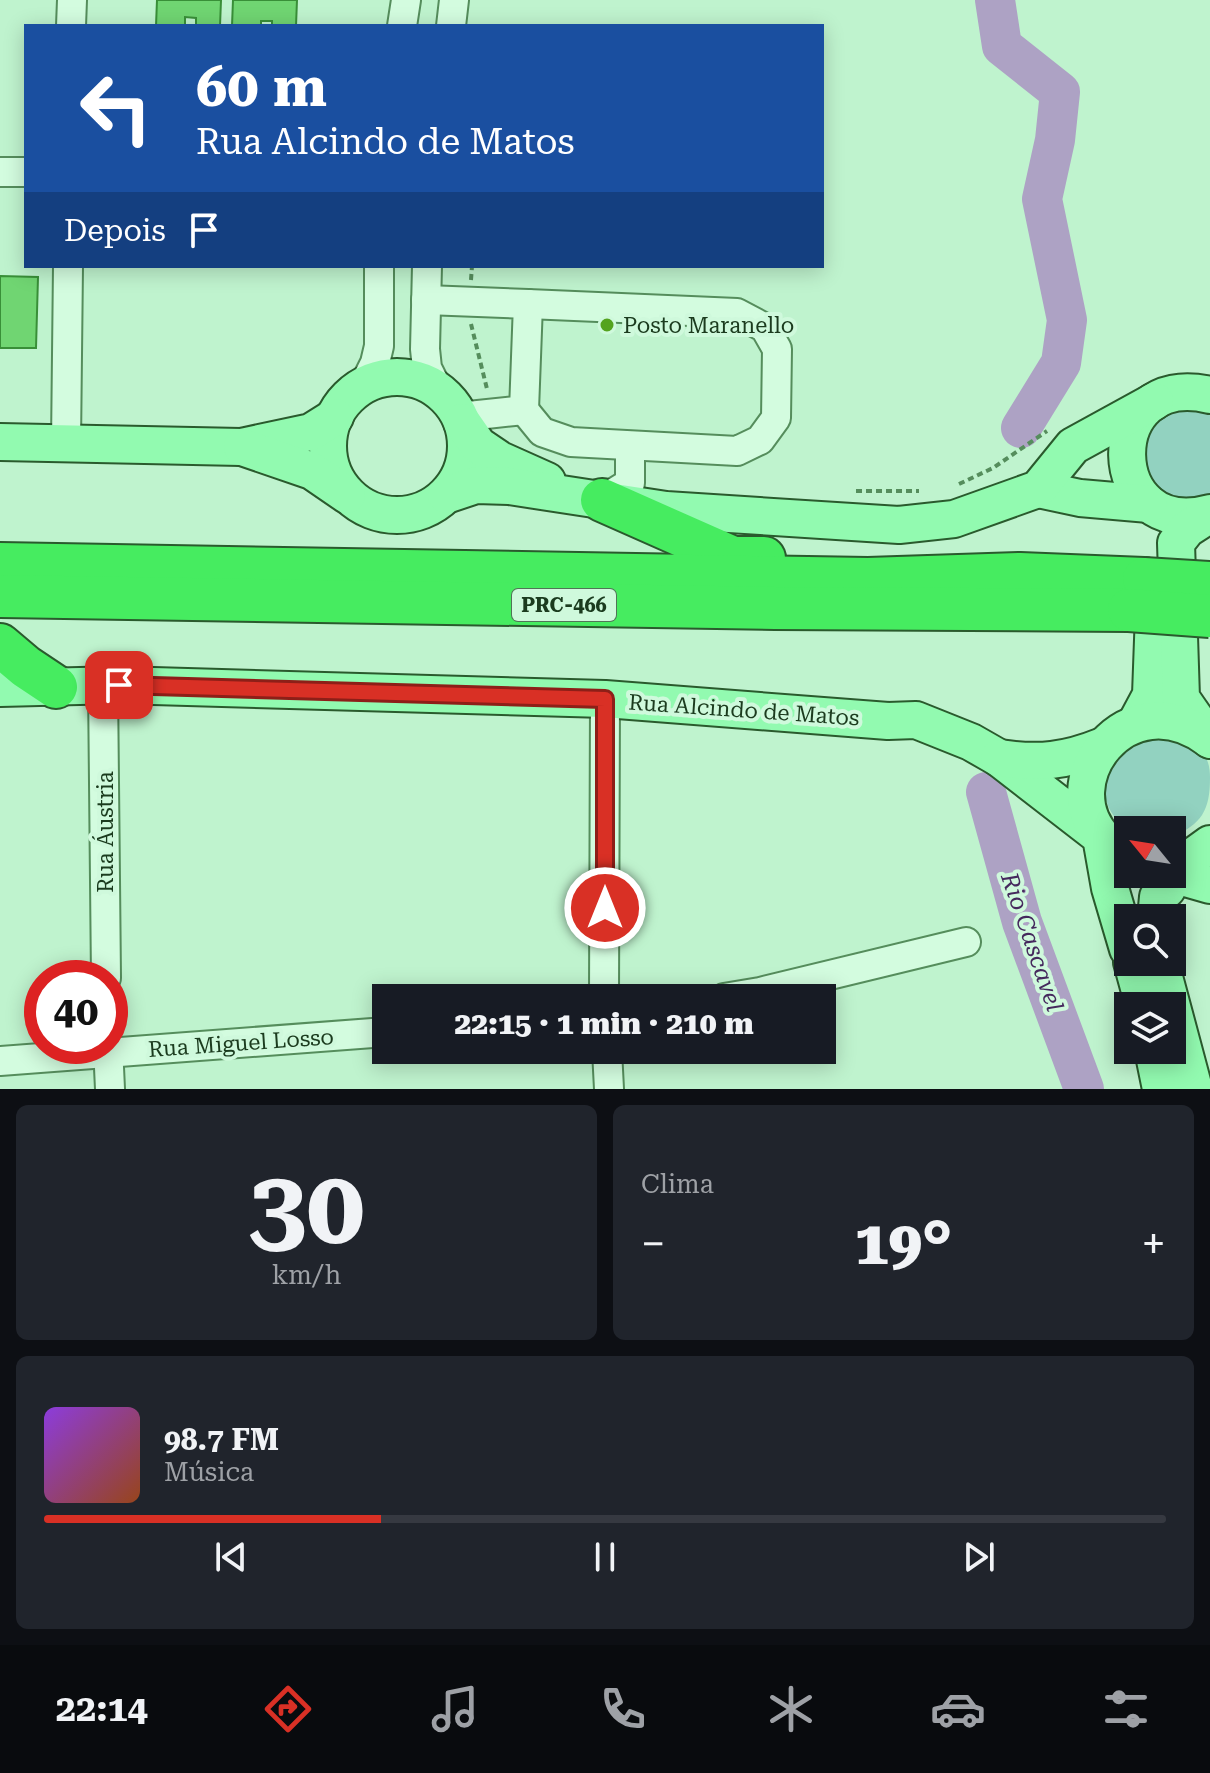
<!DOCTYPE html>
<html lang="pt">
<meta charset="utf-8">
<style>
:root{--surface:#171b24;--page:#20242c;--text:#f1f3f6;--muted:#9ea1a6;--line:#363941;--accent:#d93025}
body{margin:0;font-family:"Roboto Serif",serif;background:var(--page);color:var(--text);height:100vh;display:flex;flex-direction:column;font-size:30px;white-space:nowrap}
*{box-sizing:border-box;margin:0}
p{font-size:26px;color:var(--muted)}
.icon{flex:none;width:44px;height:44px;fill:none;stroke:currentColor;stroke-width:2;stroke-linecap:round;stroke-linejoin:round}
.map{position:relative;height:1089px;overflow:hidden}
.details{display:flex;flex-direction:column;gap:16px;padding:16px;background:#0d0f14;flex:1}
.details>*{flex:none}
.top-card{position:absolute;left:24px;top:24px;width:800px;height:244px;border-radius:0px;box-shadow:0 4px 20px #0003;background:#1a4fa0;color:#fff;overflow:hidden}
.needle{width:52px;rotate:300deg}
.controls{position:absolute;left:1114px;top:816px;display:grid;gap:16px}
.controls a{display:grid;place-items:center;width:72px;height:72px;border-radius:0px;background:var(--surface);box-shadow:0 4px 20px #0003;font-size:40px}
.speed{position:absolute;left:24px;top:960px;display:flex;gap:16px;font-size:40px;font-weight:700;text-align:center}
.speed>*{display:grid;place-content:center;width:104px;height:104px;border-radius:50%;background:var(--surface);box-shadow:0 4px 20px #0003;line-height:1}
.speed .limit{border:12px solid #d22;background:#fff;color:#111}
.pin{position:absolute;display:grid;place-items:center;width:68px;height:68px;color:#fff;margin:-34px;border-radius:16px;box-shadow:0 4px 12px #0006}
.me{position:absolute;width:88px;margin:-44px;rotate:0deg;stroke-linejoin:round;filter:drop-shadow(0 0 6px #0008)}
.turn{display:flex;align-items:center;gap:28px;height:168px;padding:0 40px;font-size:36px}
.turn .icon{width:104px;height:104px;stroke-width:2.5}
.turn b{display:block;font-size:56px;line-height:68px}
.then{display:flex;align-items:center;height:76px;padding:0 40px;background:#0003;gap:16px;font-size:30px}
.big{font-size:60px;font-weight:800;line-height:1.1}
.details .card{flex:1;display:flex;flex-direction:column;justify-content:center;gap:12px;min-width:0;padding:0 28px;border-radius:12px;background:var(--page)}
.details .dial{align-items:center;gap:0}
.dial b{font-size:104px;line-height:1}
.song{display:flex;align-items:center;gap:24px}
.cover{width:96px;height:96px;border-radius:12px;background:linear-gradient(135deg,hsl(270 70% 55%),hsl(20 70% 35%))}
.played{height:8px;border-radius:4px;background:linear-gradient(90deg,var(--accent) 30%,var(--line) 30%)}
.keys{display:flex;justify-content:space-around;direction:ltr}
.heat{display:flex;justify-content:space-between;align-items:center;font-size:44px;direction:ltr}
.details .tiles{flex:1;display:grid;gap:16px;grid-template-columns:1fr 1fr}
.card:last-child{grid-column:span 2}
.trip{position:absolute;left:372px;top:984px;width:464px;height:80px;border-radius:0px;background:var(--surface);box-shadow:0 4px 20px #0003;font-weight:800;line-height:80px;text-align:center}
.menu{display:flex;height:128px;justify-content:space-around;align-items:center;background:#090b0e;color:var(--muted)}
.menu .icon{width:56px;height:56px}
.menu .active{color:var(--accent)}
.menu b{font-size:36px;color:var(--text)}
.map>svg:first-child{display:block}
</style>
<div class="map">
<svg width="1210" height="1089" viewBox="0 0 1210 1089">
<rect width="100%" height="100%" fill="#bff3ce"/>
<!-- green -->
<g fill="#92d2c0">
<path d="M1210,407V500L1170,503L1137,459L1161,410Z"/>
<path d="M1151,729C1164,735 1195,745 1203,754C1209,760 1210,770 1210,778C1210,810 1202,824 1172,837V830H1128C1103,809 1103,796 1106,764Z"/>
</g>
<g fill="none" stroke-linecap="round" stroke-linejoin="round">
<!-- river -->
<g stroke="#ada2c4" stroke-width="40">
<path d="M995,0L1002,46L1060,92L1055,140L1042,199L1067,320L1061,363L1021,428"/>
<path d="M986,792L1022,922L1084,1089"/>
</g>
</g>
<!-- building -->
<g fill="#70d572" stroke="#398f38" stroke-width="2">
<path d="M157,0H221L220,26H196V18L185,17V26H156Z"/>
<path d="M233,0H297L296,26H272V21H261V26H232Z"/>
<path d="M0,276L38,277L36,348H0Z"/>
</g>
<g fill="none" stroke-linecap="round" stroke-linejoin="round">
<defs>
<g id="minor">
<path d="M71,26L72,0"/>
<path d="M402,26L406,0"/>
<path d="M451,26L454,0"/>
<path d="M0,172H26"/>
<path d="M427,266L425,349L427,368L438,390"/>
<path d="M426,300L528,304L524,410L459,417"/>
<path d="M363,387L375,363L379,346V266"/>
<path d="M524,410L542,432L571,442L737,451L760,440L776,418L777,349L765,328L737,313L528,304"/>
<path d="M66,443L68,266"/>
<path d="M602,500L630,483V446"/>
<path d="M103,685L106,978"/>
<path d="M604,998L605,699"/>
<path d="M724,998L760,992L966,942"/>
<path d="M108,1046L110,1089"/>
<path d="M607,1050L609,1089"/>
<path d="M0,1061L386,1032"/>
</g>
<g id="major">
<circle cx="397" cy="446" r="69"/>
<path d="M1210,395C1097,368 1102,543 1210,513"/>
<path d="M462,422L478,445L500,460L547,481"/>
<path d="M0,442L241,447L311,432L335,417"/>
<path d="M242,447L312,471L347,495"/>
<path d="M1038,489L1080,498L1149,504"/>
<path d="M446,495L476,485L509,486L666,510L899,525L954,519L1038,489L1073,446L1155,401"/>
<path d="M0,688L119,685L605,699L888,721L916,720L971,742L999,758L1101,837L1110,888L1128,949"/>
<path d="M1136,723L1151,695L1155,585"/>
<path d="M1210,740L1181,698L1176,543L1187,529L1210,514"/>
<path d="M999,758C1039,764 1066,761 1103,746"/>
<path d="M1105,840C1049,783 1127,678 1209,739"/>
<path d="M1172,863L1192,857L1210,844"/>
<path d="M1172,867L1189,879L1210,885"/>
<path d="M1156,918L1158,897L1167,889L1168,874"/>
<path d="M1132,962L1144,1006"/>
<path d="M1160,962L1194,1089"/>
<path d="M1153,1050L1161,1089"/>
</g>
<g id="highway">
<path d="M602,500L733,558H764"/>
<path d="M0,564L868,579L1020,574L1144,579"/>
<path d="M0,596L775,608L1129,610"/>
<path d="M0,645L26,667L56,687"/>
</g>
</defs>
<!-- minor casing -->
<use href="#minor" stroke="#558d5c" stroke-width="32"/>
<!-- major casing -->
<use href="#major" stroke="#2a5a2d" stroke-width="40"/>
<!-- highway casing -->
<use href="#highway" stroke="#2a5a2d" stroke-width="46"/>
<!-- path -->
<g stroke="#558d5c" stroke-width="4" stroke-dasharray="6 4" stroke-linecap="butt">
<path d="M471,280L472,266"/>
<path d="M471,324L487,389"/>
<path d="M959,484L993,468L1047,431"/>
<path d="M856,491H919"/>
</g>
<!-- minor -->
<use href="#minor" stroke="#d3fcdf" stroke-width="28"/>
<!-- major -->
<use href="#major" stroke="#92fab0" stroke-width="36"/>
<!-- highway -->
<use href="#highway" stroke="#46ec60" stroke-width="42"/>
<defs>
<g id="highway-bridge">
<path d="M1144,579L1210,583"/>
<path d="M1129,610L1210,616"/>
</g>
</defs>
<!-- highway-bridge casing -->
<use href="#highway-bridge" stroke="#2a5a2d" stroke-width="46" stroke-linecap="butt"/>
<!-- highway-bridge -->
<use href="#highway-bridge" stroke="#46ec60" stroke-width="42"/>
</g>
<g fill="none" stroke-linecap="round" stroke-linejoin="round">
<defs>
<path id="route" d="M119,685L605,699V908"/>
</defs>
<!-- route casing -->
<use href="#route" stroke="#8d1f18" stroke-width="20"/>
<!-- route -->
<use href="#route" stroke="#d93025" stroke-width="14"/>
</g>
<!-- markers -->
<circle fill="#54a31e" stroke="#cff9dc" stroke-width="3" cx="607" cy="325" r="8"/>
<g text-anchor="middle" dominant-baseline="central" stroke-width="8" stroke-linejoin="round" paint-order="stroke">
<!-- shield labels -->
<rect fill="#cff9dc" stroke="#517457" stroke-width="2" x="512" y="589" width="104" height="32" rx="6"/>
<g font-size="20" font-weight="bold" fill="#1b3b1e">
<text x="564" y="605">PRC-466</text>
</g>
<!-- poi labels -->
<g font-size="22" fill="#1b3b1e" stroke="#cff9dc" text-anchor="start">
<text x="623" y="325">Posto Maranello</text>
</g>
<!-- street labels -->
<g font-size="22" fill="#1b3b1e" stroke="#cff9dc">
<text transform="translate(744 710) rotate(4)">Rua Alcindo de Matos</text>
<text transform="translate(105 832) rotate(-90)">Rua Áustria</text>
<text transform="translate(241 1043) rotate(-4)">Rua Miguel Losso</text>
</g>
<!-- water labels -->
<g font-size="24" font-style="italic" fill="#45295d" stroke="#cff9dc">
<text transform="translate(1032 942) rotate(71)">Rio Cascavel</text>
</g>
</g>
</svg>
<div class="controls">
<a><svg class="needle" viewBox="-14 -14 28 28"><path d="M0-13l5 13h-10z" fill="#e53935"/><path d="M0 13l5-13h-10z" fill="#9ea1a6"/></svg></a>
<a><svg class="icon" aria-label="search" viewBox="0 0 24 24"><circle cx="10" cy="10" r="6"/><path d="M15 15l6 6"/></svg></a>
<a><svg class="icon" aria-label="layers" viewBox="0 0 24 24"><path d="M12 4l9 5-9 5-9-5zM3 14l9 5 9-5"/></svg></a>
</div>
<div class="speed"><div class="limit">40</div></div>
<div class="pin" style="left:119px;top:685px;background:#d93025"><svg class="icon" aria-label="arrive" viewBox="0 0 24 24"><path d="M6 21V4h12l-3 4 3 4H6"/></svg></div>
<svg class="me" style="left:605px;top:908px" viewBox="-20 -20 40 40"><circle r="17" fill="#d93025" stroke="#fff" stroke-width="3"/><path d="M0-11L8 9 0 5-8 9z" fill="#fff"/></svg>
<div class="trip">22:15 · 1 min · 210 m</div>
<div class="top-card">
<div class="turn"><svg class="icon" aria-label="left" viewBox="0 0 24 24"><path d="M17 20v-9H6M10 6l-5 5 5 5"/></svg><div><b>60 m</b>Rua Alcindo de Matos</div></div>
<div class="then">Depois<svg class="icon" aria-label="arrive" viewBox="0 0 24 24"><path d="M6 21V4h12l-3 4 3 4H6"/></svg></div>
</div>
</div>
<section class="details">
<div class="tiles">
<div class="card dial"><b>30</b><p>km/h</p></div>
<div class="card"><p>Clima</p>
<div class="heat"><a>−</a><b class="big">19°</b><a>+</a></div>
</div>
<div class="card">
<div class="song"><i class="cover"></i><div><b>98.7 FM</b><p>Música</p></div></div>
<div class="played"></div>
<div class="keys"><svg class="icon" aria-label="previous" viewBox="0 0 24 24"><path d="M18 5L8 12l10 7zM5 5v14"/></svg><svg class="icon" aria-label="pause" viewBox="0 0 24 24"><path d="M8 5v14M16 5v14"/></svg><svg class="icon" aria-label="next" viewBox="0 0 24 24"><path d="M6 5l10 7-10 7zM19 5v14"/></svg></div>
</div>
</div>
</section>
<nav class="menu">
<b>22:14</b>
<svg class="icon active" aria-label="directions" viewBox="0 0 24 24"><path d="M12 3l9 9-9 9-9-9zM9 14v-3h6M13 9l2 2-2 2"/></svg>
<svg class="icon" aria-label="music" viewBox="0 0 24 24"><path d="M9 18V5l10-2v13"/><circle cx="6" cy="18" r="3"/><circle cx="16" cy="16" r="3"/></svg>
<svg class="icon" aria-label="phone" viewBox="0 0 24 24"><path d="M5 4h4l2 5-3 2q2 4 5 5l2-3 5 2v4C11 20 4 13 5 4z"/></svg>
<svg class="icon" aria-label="climate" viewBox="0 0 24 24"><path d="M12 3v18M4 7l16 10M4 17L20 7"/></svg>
<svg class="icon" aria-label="car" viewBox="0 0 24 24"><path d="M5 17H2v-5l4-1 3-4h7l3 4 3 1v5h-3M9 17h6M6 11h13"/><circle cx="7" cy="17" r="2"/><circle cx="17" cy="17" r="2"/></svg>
<svg class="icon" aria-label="filters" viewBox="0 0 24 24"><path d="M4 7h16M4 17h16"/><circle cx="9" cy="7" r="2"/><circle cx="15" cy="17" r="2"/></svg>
</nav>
